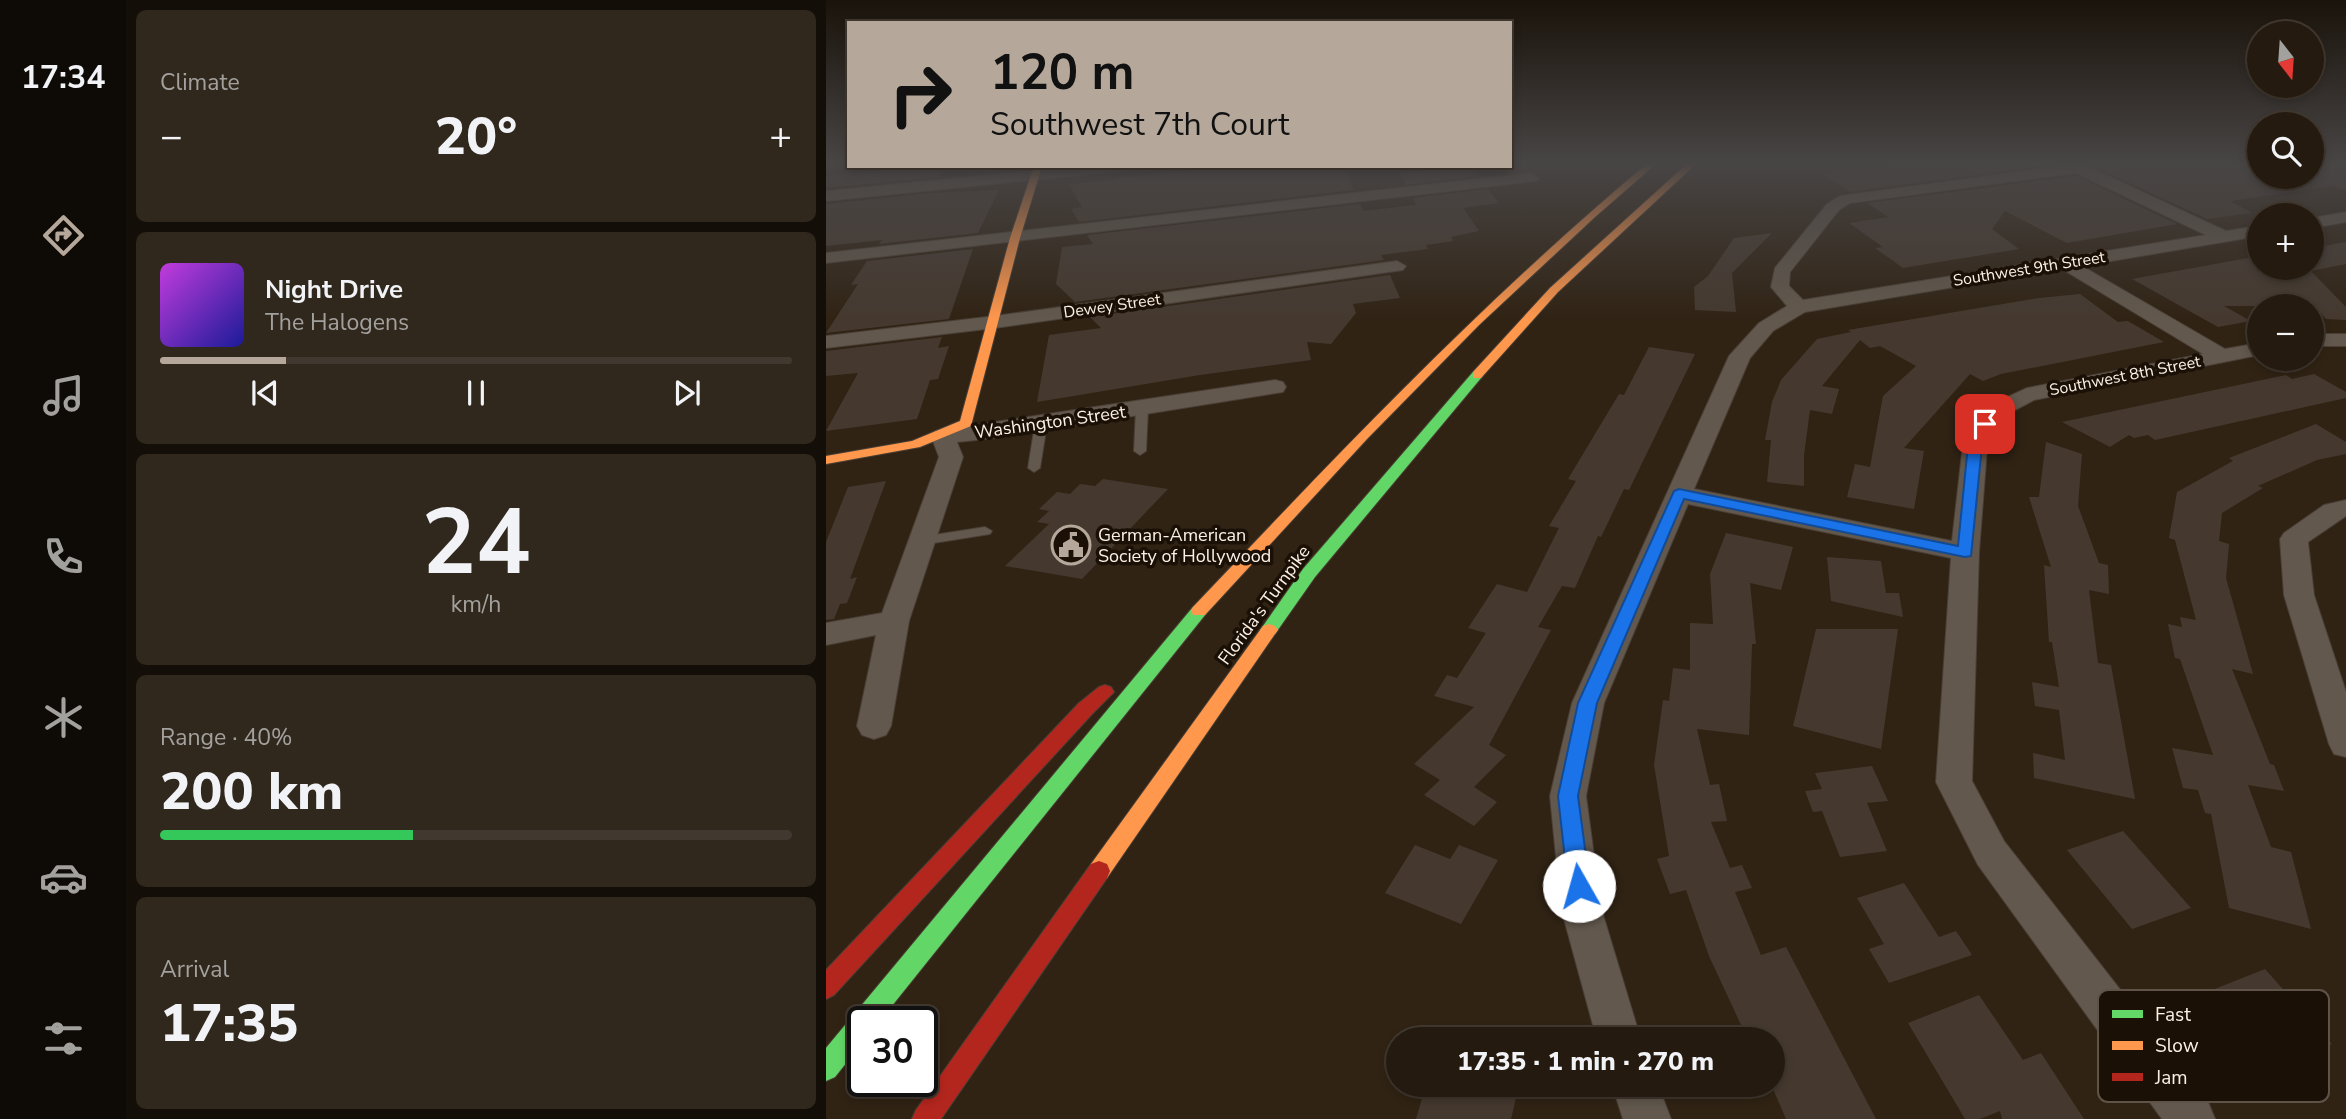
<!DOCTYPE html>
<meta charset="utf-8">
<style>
:root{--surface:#241a0f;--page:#30271d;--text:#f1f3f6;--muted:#a3a19e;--line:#41382f;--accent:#b5a89b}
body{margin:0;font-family:"Nunito Sans",sans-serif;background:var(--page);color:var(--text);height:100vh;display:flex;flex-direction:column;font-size:26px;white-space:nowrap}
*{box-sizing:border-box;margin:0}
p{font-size:23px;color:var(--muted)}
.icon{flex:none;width:38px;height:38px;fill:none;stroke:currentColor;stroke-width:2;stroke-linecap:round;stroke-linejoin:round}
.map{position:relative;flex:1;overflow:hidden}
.drawer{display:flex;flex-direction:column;gap:10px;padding:10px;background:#140e08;width:700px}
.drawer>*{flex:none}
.top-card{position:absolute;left:21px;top:21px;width:665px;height:147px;border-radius:0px;box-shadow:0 4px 10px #0003,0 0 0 2px var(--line);background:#b5a89b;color:#111;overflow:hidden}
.needle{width:46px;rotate:163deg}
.tools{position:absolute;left:1421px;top:21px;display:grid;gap:14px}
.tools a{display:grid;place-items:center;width:77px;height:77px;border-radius:50%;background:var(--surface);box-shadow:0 4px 10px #0003,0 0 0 2px var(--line);font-size:35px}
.speed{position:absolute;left:21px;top:1006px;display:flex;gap:14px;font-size:35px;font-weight:700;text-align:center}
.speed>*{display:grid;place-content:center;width:91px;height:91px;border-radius:50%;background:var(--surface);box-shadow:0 4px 10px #0003,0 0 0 2px var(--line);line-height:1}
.speed .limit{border:4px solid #111;border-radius:10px;background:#fff;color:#111}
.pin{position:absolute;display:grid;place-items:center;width:60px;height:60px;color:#fff;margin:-30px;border-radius:14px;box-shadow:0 4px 10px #0006}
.me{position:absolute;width:77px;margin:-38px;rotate:353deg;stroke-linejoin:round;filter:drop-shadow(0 0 5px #0008)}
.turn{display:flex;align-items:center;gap:24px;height:147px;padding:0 28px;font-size:32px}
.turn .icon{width:91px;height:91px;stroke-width:2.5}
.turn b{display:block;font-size:49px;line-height:60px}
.big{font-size:52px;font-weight:800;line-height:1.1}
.drawer .widget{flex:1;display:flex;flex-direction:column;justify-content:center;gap:10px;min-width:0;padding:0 24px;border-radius:10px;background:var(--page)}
.drawer .dial{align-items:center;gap:0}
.dial b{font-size:91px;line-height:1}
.song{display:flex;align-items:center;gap:21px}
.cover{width:84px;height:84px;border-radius:10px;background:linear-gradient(135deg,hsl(290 70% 55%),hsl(240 70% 35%))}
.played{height:7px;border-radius:4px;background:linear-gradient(90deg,var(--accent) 20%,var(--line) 20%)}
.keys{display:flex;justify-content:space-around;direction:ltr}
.heat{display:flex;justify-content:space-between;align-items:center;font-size:38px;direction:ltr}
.charge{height:10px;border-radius:5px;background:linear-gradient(90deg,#34c759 40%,var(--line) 0)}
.trip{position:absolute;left:560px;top:1027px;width:399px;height:70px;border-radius:35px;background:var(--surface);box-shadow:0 4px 10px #0003,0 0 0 2px var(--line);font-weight:800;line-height:70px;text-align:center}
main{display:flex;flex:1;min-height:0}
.tab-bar{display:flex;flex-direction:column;width:126px;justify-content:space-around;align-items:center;background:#0e0a06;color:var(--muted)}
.tab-bar .icon{width:49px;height:49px}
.tab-bar .selected{color:var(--accent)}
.tab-bar b{font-size:32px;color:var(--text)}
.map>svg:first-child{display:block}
</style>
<main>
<nav class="tab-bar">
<b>17:34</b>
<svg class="icon selected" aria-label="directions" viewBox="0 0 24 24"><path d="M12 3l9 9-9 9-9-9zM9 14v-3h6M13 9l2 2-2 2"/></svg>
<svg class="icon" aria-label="music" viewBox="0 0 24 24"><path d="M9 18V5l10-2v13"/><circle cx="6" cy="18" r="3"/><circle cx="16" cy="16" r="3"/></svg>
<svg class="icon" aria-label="phone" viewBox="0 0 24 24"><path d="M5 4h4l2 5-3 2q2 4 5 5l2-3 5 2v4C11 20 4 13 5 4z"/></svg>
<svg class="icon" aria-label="climate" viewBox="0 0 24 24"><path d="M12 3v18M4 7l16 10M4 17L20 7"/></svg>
<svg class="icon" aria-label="car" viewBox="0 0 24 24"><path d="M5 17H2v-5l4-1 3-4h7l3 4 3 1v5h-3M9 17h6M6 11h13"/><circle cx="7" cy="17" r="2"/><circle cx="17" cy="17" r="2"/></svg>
<svg class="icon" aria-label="filters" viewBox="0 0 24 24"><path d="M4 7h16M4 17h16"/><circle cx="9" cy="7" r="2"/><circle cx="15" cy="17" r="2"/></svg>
</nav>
<section class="drawer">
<div class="widget"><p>Climate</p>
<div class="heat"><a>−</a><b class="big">20°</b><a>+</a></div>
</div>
<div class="widget">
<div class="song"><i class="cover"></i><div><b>Night Drive</b><p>The Halogens</p></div></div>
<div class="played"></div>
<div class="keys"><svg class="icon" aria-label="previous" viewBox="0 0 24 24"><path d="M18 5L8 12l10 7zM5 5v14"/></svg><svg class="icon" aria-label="pause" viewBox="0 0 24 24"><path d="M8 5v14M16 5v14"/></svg><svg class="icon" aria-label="next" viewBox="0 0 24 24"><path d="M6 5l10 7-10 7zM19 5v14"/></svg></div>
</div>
<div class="widget dial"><b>24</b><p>km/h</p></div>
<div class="widget"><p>Range · 40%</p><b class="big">200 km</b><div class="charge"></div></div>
<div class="widget"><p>Arrival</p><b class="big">17:35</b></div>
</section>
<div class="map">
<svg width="1520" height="1119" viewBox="0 0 1520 1119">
<rect width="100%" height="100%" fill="#302314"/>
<!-- building -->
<g fill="#45392f">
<path d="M1098,163H1232V164L1024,192L996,174Z"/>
<path d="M1261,163H1433V177H1484L1485,189L1404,201L1426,213L1381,219Z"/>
<path d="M1486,163H1520V191L1507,186L1486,189Z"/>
<path d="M91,166H118L113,177L0,188V176Z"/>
<path d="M417,166H516L528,190L253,222L245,209L256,207L243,185L340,172Z"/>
<path d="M635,166H645L653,176L580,185L574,173Z"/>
<path d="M1250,176L1351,224L1241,243L1179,211L1166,229L1193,249L1077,268L1049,248L1057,247L1023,223L1062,217L1041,203Z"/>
<path d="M662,189L673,203L637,208L653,231L625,237L627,241L600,245L602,249L555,255L558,260L249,302L230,284L236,247L267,244L261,235L534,204L537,211L590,205L587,198Z"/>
<path d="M173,190L152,233L53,244L56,240L0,246V204L105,193Z"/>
<path d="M946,233L906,273L910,312L869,310L868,287L882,276L908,238Z"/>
<path d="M1520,242V264L1485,271L1520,307V320L1500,319L1488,306H1398L1425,321L1392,327L1306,279L1433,256V268H1486V248Z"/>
<path d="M147,249L123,319L0,333L32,284L25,285L41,261Z"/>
<path d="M564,275L574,298L527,304L530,313L505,344L481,342L485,360L374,375L211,402L223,335L275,328L264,317Z"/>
<path d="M1254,294L1292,322L1302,321L1338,342L1175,374L1157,381L1144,374L1078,448L1098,451L1088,509L1021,497L1029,464L1044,467L1057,396L1090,366L1054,346L1044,348L1034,340L996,386L1013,389L1006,414L984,410L978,455V486L941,482L945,440H939L946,402L955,380L991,339L1025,332L1022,330L1213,298Z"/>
<path d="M116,337L112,348L123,346L112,379L104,380L91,419L0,431L32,373L0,376V351Z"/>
<path d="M823,347L869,354L803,490L798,489L775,537L772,536L749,588L736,586L712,627L725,630L663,745L680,755L648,787L671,802L648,826L598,795L614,780L588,764L648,707L608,696L621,675L631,678L660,633L642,628L671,584L701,592L733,528L723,526L750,481L742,479L793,394L798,395Z"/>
<path d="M1488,374L1520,392V398L1329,440L1322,435L1308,438L1303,435L1284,447L1236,422L1460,375L1466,379Z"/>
<path d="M1490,424L1520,442V454L1491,460L1432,486L1437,488L1396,513L1393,541L1403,544L1400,578L1427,674L1406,669L1444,764L1448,765L1458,791L1422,785L1445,847L1465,852L1485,929L1403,908L1385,814L1379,813L1372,790L1357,788L1346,748L1387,755L1354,659L1349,658L1342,624L1356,627L1354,617L1370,620L1349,540L1343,538L1351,492L1407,461L1403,458Z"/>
<path d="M1220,442L1256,454L1252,506L1273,563L1282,565L1283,594L1263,590L1272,663L1285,665L1309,799L1208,778L1207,753L1239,760L1233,710L1209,706L1206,682L1233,687L1226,642H1223L1218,565L1225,567L1203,497H1213Z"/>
<path d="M277,479L342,489L256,579L179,566L223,524L211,522L223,511L213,509L231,492L244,494L254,484L269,486Z"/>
<path d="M60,481L24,579L31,577L21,603L14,604L8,619L0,620V542L22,487Z"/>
<path d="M900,533L967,547L955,590L924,583L930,644H926L923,735L871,729L884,785L893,784L901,821L885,822L904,868L916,865L926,888L909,892L935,955L960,947L1050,1119H960L947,1089V1040H922L883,956L860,890L844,894L831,859L843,856L828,765L837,700L843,701L847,668L864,670V623L887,624L884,574Z"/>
<path d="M1001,557L1055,561L1060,593H1073L1077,617L1005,601Z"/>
<path d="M990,629H1072L1055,749L967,726Z"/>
<path d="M1046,766L1062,801L1041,803L1061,851L1014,857L996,811L987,812L979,791L996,789L989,773Z"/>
<path d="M1297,831L1365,908L1306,929L1241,850Z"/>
<path d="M589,845L624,859L633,845L672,860L635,924L559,893Z"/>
<path d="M1078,883L1113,937L1130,931L1146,955L1063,983L1043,949L1058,944L1031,898Z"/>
<path d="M1439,969L1506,1044L1436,1074L1371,996Z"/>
<path d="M1153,995L1197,1060L1215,1053L1258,1119H1176L1174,1111L1154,1119H1139L1082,1023Z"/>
<path d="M600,1085H693L685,1119H590Z"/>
</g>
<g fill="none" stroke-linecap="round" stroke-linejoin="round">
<defs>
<g id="lane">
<path d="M316,405L322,408L320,451L314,455L308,451L310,408Z"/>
<path d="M215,420L221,424L214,468L208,472L202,468L209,424Z"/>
<path d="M159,527L166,531L164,534L95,545L88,541L95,537Z"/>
</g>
<g id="street">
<path d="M1234,163H1254L1400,231L1433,226V236L1256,266L1399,349L1433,343V355L1208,400L1176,417L1162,436L1153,552L1146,781L1178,841L1382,1102L1389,1119H1336L1152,865L1110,782L1125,558L862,504L778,703L760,796L775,908L815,1040H771L735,908L724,796L746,703L903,356L933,323L961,306L945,287L949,268L1001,204L1014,196L1236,166ZM1250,173L1380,235L977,300L963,286L964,272L1013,210L1024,203ZM1236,269L1377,354L1201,388L1160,407L1138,435L1126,541L868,489L924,358L947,331L979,312Z"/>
<path d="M257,166H311L304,170L0,201V191Z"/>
<path d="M705,173L713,178L710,181L0,263V253Z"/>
<path d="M1520,212V222L1486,228V218Z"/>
<path d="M571,261L580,266L577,270L169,328L0,348V336L169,316Z"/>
<rect x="1486" y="334" width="34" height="12"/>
<path d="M449,380L457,382L460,387L457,392L170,438L131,442L137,457L83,621L65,726L60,735L48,739L36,735L31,726L50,635L0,645V623L56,613L113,457L105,436L109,431Z"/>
<path d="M1520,500V516L1482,542L1488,595L1520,692V757L1508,754L1503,744L1458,595L1454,539L1458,533L1498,505Z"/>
<path d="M786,1085H832L845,1119H797Z"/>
</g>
<g id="fast">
<path d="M651,371L657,375L655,378L489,577L449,634H437L434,630L437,626L477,569L647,372Z"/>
<path d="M373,605L381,611L379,615L53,1022H37V1042L9,1077L0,1081V1048L367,607Z"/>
</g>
<g id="slow">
<path d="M822,163H831L769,217L653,325L541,439L379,615H367L365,611L367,607C513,453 658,300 822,163Z"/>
<path d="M862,163H871L732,292L655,378H647V372L724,288Z"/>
<path d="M208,166H216L194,238L145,426L94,447L0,464V456L86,441L134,421L184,238Z"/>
<path d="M443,624L449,626L452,630L449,634L281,878L273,881L265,878L262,871L265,864L437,626Z"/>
</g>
<g id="jam">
<path d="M279,685L285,687L288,692L267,713L8,995L0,999V970L253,703L273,687Z"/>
<path d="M273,861L281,864L284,871L281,878L115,1119H86L90,1110L265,864Z"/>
</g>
</defs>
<!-- lane casing -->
<use href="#lane" stroke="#493f35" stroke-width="2"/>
<!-- street casing -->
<use href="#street" stroke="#493f35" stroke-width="2"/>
<!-- fast casing -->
<use href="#fast" stroke="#493f35" stroke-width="2"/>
<!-- slow casing -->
<use href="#slow" stroke="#493f35" stroke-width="2"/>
<!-- jam casing -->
<use href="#jam" stroke="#493f35" stroke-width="2"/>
<!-- lane -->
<use href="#lane" fill="#62584d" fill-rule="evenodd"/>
<!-- street -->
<use href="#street" fill="#62584d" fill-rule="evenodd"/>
<!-- fast -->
<use href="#fast" fill="#63d668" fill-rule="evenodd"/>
<!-- slow -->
<use href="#slow" fill="#ff974d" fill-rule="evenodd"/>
<!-- jam -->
<use href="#jam" fill="#b3261e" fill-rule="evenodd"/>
</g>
<!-- sky -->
<linearGradient id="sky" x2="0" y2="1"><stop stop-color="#1a130b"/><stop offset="0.51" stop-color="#484545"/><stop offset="1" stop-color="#484545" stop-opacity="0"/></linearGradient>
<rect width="1520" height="320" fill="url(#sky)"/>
<!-- route -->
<path fill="#1a73e8" stroke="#114b97" stroke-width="2" d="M1159,420L1166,424L1157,436L1145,556L1139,557L858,499L771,703L752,796L764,886L761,893L753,896L745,893L742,886L732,796L752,703L848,491L853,489L1132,546L1143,435L1154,421Z"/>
<!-- icons -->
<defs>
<symbol id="civic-ring" viewBox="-11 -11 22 22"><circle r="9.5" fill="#1b1005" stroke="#b5a89b" stroke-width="1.5"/><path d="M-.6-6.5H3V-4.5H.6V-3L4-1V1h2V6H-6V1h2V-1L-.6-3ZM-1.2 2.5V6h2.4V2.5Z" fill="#b5a89b"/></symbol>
</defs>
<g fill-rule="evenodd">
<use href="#civic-ring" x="223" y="523" width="44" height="44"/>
</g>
<g text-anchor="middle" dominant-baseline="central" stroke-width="7" stroke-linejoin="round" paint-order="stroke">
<!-- far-street labels -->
<g font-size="16" fill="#fdf0e4" stroke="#1b1005">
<text transform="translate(1203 269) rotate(-9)">Southwest 9th Street</text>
<text transform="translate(286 306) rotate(-8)">Dewey Street</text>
<text transform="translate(1299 376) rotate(-11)">Southwest 8th Street</text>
</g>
<!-- street labels -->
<g font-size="18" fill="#fdf0e4" stroke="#1b1005">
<text transform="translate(224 422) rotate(-8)">Washington Street</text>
<text transform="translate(438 605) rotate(-54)">Florida's Turnpike</text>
</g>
<!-- poi labels -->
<g font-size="18" fill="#fdf0e4" stroke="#1b1005" text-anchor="start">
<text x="272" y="535">German-American<tspan x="272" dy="21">Society of Hollywood</tspan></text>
</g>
</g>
<!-- legend -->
<rect x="1272" y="990" width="231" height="112" rx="10" fill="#1b1005" stroke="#5f5348" stroke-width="2"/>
<rect x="1286" y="1010" width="31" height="8" fill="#63d668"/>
<rect x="1286" y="1041" width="31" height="9" fill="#ff974d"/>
<rect x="1286" y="1073" width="31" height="8" fill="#b3261e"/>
<g font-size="19" fill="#fdf0e4">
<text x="1329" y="1021">Fast</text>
<text x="1329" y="1052">Slow</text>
<text x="1329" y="1084">Jam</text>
</g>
</svg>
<div class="tools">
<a><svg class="needle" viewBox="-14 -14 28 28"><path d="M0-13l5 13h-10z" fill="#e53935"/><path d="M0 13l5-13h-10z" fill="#a3a19e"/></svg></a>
<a><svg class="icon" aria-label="search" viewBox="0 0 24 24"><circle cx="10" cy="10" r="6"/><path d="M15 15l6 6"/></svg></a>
<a>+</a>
<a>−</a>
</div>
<div class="speed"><div class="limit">30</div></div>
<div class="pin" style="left:1159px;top:424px;background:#d93025"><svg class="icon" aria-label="arrive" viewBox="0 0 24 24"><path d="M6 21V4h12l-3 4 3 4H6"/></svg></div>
<svg class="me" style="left:753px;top:886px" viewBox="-20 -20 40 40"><circle r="19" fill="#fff"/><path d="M0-13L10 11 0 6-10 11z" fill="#1a73e8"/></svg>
<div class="trip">17:35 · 1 min · 270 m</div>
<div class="top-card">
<div class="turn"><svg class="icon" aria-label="right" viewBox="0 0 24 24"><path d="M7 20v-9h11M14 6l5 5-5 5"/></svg><div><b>120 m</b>Southwest 7th Court</div></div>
</div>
</div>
</main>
